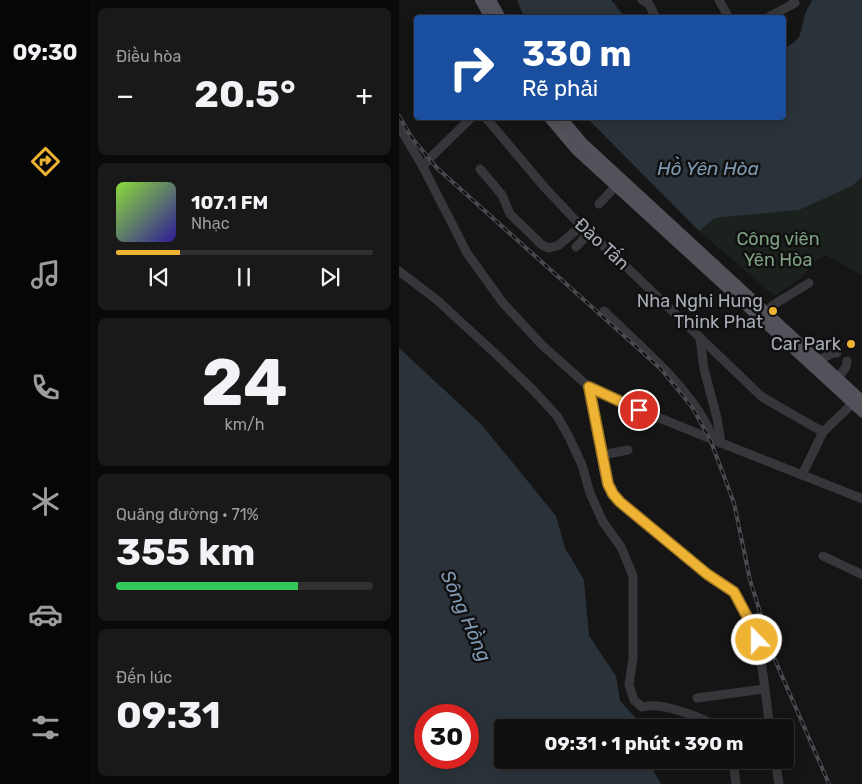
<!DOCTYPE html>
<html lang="vi">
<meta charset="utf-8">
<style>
:root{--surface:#101010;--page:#191919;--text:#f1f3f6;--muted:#9c9d9f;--line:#303030;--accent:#efb334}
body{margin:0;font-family:Rubik,sans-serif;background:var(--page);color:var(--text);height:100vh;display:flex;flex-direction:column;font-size:19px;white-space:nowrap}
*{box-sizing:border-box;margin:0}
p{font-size:16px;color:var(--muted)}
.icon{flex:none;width:28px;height:28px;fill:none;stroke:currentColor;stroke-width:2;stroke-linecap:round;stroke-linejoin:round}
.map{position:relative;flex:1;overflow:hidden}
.side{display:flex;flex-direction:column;gap:8px;padding:8px;background:#090909;width:309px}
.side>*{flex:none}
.hud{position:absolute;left:15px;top:15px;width:372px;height:105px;border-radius:5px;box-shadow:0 2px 12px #0003,0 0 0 1px var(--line);background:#1a4fa0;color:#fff;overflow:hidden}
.speed{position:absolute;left:15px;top:704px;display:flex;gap:10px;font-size:25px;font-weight:700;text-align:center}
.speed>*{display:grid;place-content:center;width:65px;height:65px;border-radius:50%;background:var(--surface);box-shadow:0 2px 12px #0003,0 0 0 1px var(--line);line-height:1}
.speed .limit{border:8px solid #d22;background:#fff;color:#111}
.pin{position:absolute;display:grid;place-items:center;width:42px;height:42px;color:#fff;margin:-21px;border:2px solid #fff;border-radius:50%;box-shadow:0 1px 5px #0007}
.me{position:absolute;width:55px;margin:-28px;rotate:338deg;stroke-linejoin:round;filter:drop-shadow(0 0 4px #0008)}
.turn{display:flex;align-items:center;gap:18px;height:105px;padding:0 25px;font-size:22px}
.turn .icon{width:65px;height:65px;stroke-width:2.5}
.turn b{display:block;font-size:35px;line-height:42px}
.big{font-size:38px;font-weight:700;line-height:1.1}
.side .card{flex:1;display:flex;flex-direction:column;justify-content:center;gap:8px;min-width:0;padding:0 18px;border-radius:8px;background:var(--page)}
.side .dial{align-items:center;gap:0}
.dial b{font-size:65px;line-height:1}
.song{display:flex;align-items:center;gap:15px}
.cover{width:60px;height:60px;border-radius:8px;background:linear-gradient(135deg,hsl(90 70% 55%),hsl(250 70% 35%))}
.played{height:5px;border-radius:2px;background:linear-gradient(90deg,var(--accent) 25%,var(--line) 25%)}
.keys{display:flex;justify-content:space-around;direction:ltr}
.heat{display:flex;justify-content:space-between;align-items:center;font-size:28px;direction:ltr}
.charge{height:8px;border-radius:4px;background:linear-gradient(90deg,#34c759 71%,var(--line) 0)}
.trip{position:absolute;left:95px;top:719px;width:300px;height:50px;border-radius:5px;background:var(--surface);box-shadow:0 2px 12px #0003,0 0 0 1px var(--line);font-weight:700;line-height:50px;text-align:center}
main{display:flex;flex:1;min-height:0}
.tabs{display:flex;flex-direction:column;width:90px;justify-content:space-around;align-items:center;background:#060606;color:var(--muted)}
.tabs .icon{width:35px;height:35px}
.tabs .current{color:var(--accent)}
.tabs b{font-size:22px;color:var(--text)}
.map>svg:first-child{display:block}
</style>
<main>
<nav class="tabs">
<b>09:30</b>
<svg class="icon current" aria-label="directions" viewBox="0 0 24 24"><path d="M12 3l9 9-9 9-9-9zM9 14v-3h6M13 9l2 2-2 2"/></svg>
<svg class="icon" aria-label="music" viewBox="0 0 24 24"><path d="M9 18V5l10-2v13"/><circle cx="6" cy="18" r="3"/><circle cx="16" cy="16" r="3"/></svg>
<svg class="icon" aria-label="phone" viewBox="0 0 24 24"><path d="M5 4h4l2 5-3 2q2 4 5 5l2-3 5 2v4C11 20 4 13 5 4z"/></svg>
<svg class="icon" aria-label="climate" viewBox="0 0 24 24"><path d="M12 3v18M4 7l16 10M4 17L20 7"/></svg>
<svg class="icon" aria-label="car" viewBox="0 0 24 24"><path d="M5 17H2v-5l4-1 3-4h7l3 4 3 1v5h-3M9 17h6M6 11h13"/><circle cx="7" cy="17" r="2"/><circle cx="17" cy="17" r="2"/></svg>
<svg class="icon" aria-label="filters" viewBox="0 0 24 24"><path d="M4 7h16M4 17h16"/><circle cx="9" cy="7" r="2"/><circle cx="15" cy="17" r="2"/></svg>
</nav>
<section class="side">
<div class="card"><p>Điều hòa</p>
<div class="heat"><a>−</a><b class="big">20.5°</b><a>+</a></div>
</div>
<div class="card">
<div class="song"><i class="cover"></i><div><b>107.1 FM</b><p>Nhạc</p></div></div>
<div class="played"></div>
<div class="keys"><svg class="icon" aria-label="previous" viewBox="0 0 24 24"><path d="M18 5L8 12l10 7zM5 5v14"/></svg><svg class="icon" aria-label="pause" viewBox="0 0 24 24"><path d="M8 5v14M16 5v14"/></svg><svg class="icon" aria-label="next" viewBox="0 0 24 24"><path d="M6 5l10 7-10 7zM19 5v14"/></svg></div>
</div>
<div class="card dial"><b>24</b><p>km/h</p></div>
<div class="card"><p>Quãng đường · 71%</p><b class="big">355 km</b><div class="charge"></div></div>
<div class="card"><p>Đến lúc</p><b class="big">09:31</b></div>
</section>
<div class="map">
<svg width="464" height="784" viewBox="0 0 464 784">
<rect width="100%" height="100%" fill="#151516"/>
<!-- green -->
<path fill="#1b211c" d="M463,177V275L426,255L418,260L401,279L376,296L300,231L316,218L400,210L453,186Z"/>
<!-- water -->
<g fill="#2b333a" fill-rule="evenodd">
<path d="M118,0H212L226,17H125Z"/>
<path d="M413,0H463V177L453,186L400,210L316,218L300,231L188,118H385V48C405,39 400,34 406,15C407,10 411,5 413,0Z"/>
<path d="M0,348L82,424L157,516L166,548L185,580L190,636L217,676L221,701L236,717L238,727L104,728V760H248L262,784H0ZM26,715H69V758H26Z"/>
</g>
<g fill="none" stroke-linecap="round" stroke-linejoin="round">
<!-- minor -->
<g stroke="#36373b" stroke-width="9">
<path d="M243,0L250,4L257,18"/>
<path d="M320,0L330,18"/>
<path d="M368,18L396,3L394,0"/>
<path d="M87,118L147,189L182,226L216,256L363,397L424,432"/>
<path d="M0,126L24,167L68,253L104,303L143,345L190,387L241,410L322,443L464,499"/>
<path d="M24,167L30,159L72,118"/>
<path d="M81,169L103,195L111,214L143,245L150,248L160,245L182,226"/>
<path d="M200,204L216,187"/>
<path d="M177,247L190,233"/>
<path d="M0,271L38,300L100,357L135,391L158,416L170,437L183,465L191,493L204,522L222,547L234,576V658L230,685L235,700L243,707C248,706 253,705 259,706C271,707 310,719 318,728"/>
<path d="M205,311C238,343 273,372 299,410C305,420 311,429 315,441"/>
<path d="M365,317L374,305L410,283"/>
<path d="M301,339L305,369L318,418L322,443"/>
<path d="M419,361L433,353H438"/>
<path d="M439,378L447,367L448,361"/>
<path d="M190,387L209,484L214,494L221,502C249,526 277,550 306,573C316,580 331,585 337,595C364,637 364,680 371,728"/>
<path d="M203,455L229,450"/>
<path d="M403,475L424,432L453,404"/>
<path d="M424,556L464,575"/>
<path d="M298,698L365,689"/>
<path d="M334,760L337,784"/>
<path d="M376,760L380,784"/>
</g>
<!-- major -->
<g stroke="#52535a" stroke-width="10">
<path d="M81,0L91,18"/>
<path d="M92,0L102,18"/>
<path d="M150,118L177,150L464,413"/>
<path d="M163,118L184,143L464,401"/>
</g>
<defs>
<path id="rail" d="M0,116L13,138L38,168L262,369L293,407L311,439L335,503L351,580L376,660L430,784"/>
</defs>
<!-- rail casing -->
<use href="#rail" stroke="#494a50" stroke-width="4"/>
<!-- rail -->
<use href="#rail" stroke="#101011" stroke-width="2" stroke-dasharray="5.5" stroke-linecap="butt"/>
</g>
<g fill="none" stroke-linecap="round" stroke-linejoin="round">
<defs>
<path id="route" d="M240,410L190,387L209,484L214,494L221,502L308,574L335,592L351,622L358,640"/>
</defs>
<!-- route casing -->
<use href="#route" stroke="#9b7422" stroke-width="12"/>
<!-- route -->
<use href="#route" stroke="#efb334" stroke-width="9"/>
</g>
<!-- markers -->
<g fill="#efb334" stroke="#101011" stroke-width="2">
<circle cx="374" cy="311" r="5"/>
<circle cx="452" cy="344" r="5"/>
</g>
<g text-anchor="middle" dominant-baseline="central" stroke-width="5" stroke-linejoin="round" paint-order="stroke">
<!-- park labels -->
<g font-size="18" fill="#7ea181" stroke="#101011">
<text x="379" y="239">Công viên<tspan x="379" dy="21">Yên Hòa</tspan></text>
</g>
<!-- street labels -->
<g font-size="18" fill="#a7abb6" stroke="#101011">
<text transform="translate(203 244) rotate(43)">Đào Tấn</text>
</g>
<!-- poi labels -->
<g font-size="18" fill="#a7abb6" stroke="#101011" text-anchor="end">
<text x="364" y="301">Nha Nghi Hung<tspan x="364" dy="21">Think Phat</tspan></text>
<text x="442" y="344">Car Park</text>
</g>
<!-- water labels -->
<g font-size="19" font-style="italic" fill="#7e98b1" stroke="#101011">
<text x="309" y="168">Hồ Yên Hòa</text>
<text transform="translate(67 616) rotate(66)">Sông Hồng</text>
</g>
</g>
</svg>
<div class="speed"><div class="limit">30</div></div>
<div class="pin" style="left:240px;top:410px;background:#d93025"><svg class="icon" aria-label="arrive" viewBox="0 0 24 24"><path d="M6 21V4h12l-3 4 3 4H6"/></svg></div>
<svg class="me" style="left:358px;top:640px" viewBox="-20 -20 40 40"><circle r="17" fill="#efb334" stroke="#fff" stroke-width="3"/><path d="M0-11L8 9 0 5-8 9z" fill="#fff"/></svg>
<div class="trip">09:31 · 1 phút · 390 m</div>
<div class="hud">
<div class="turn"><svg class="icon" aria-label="right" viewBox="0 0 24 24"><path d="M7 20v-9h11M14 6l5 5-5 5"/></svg><div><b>330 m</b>Rẽ phải</div></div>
</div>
</div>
</main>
